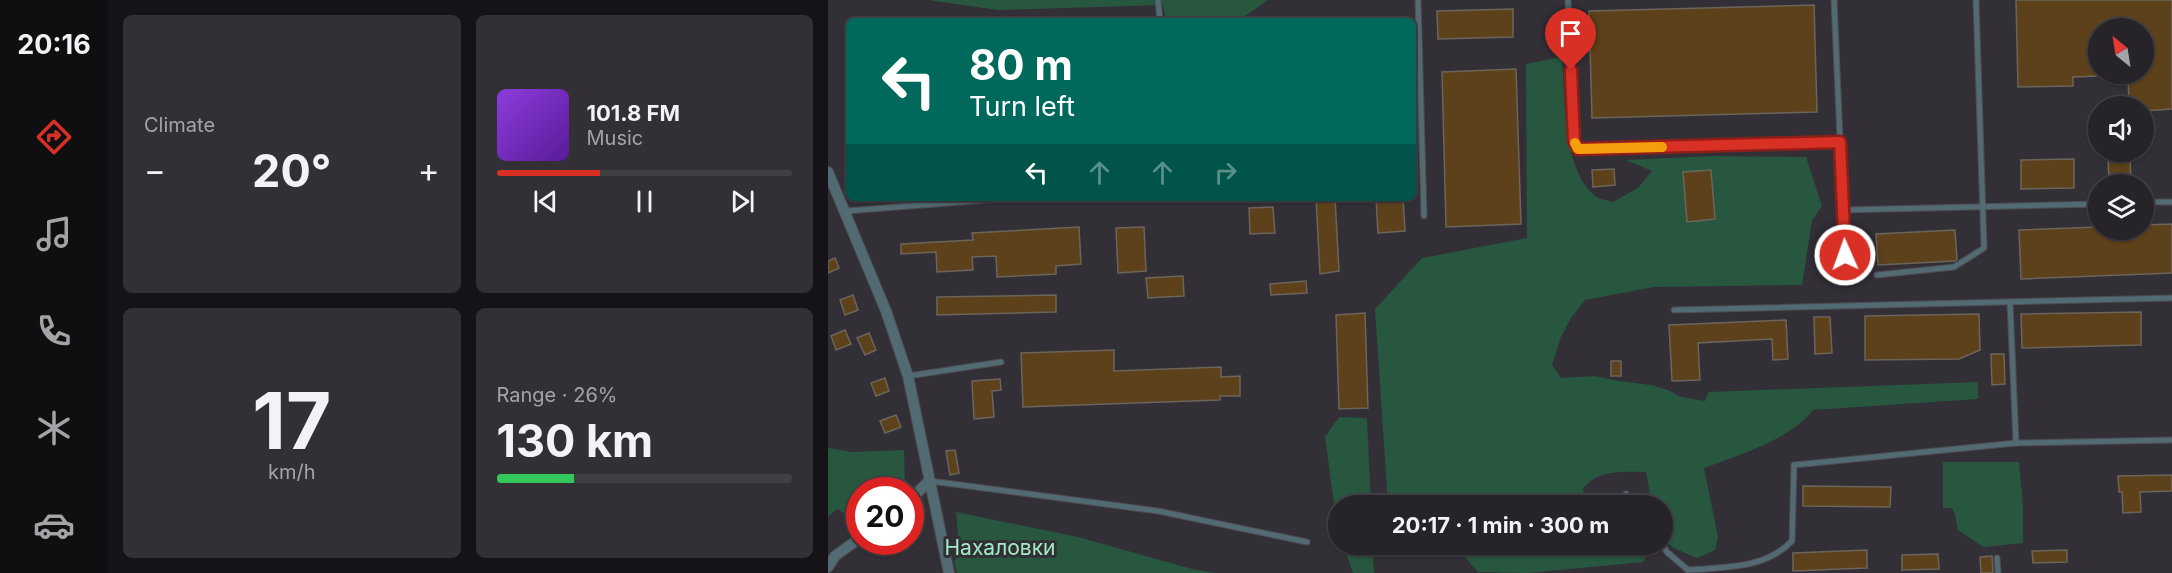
<!DOCTYPE html>
<meta charset="utf-8">
<style>
:root{--surface:#262329;--page:#322f35;--text:#f1f3f6;--muted:#a4a4a8;--line:#424046;--accent:#d93025}
body{margin:0;font-family:Inter,sans-serif;background:var(--page);color:var(--text);height:100vh;display:flex;flex-direction:column;font-size:22px;white-space:nowrap}
*{box-sizing:border-box;margin:0}
p{font-size:20px;color:var(--muted)}
.icon{flex:none;width:33px;height:33px;fill:none;stroke:currentColor;stroke-width:2;stroke-linecap:round;stroke-linejoin:round}
.map{position:relative;flex:1;overflow:hidden}
.details{display:flex;flex-direction:column;gap:15px;padding:15px;background:#151317;width:720px}
.details>*{flex:none}
.top-card{position:absolute;left:18px;top:18px;width:570px;height:183px;border-radius:9px;box-shadow:0 2px 4px #0004,0 0 0 2px var(--line);background:#00695c;color:#fff;overflow:hidden}
.needle{width:39px;rotate:330deg}
.fabs{position:absolute;left:1260px;top:18px;display:grid;gap:12px}
.fabs a{display:grid;place-items:center;width:66px;height:66px;border-radius:50%;background:var(--surface);box-shadow:0 2px 4px #0004,0 0 0 2px var(--line);font-size:30px}
.speed{position:absolute;left:18px;top:477px;display:flex;gap:12px;font-size:30px;font-weight:700;text-align:center}
.speed>*{display:grid;place-content:center;width:78px;height:78px;border-radius:50%;background:var(--surface);box-shadow:0 2px 4px #0004,0 0 0 2px var(--line);line-height:1}
.speed .limit{border:9px solid #d22;background:#fff;color:#111}
.pin{position:absolute;display:grid;place-items:center;width:51px;height:51px;color:#fff;margin:-62px -26px;border-radius:50% 50% 50% 0;rotate:-45deg;box-shadow:0 0 6px #0007}
.pin .icon{rotate:45deg}
.me{position:absolute;width:66px;margin:-33px;rotate:358deg;stroke-linejoin:round;filter:drop-shadow(0 0 4px #0008)}
.turn{display:flex;align-items:center;gap:21px;height:126px;padding:0 24px;font-size:27px}
.turn .icon{width:78px;height:78px;stroke-width:2.5}
.turn b{display:block;font-size:42px;line-height:51px}
.lanes{display:flex;align-items:center;height:57px;padding:0 24px;background:#0003;justify-content:center;gap:30px;direction:ltr}
.lanes .off{opacity:.35}
.big{font-size:45px;font-weight:700;line-height:1.1}
.details .tile{flex:1;display:flex;flex-direction:column;justify-content:center;gap:9px;min-width:0;padding:0 21px;border-radius:9px;background:var(--page)}
.details .dial{align-items:center;gap:0}
.dial b{font-size:78px;line-height:1}
.song{display:flex;align-items:center;gap:18px}
.cover{width:72px;height:72px;border-radius:9px;background:linear-gradient(135deg,hsl(270 70% 55%),hsl(270 70% 35%))}
.played{height:6px;border-radius:3px;background:linear-gradient(90deg,var(--accent) 35%,var(--line) 35%)}
.keys{display:flex;justify-content:space-around;direction:ltr}
.heat{display:flex;justify-content:space-between;align-items:center;font-size:33px;direction:ltr}
.charge{height:9px;border-radius:4px;background:linear-gradient(90deg,#34c759 26%,var(--line) 0)}
.details .tiles{flex:1;display:grid;gap:15px;grid-template-columns:repeat(2,1fr)}
.trip{position:absolute;left:500px;top:495px;width:345px;height:60px;border-radius:30px;background:var(--surface);box-shadow:0 2px 4px #0004,0 0 0 2px var(--line);font-weight:700;line-height:60px;text-align:center}
main{display:flex;flex:1;min-height:0}
.dock{display:flex;flex-direction:column;width:108px;justify-content:space-around;align-items:center;background:#0f0e10;color:var(--muted)}
.dock .icon{width:42px;height:42px}
.dock .on{color:var(--accent)}
.dock b{font-size:27px;color:var(--text)}
.map>svg:first-child{display:block}
</style>
<main>
<nav class="dock">
<b>20:16</b>
<svg class="icon on" aria-label="directions" viewBox="0 0 24 24"><path d="M12 3l9 9-9 9-9-9zM9 14v-3h6M13 9l2 2-2 2"/></svg>
<svg class="icon" aria-label="music" viewBox="0 0 24 24"><path d="M9 18V5l10-2v13"/><circle cx="6" cy="18" r="3"/><circle cx="16" cy="16" r="3"/></svg>
<svg class="icon" aria-label="phone" viewBox="0 0 24 24"><path d="M5 4h4l2 5-3 2q2 4 5 5l2-3 5 2v4C11 20 4 13 5 4z"/></svg>
<svg class="icon" aria-label="climate" viewBox="0 0 24 24"><path d="M12 3v18M4 7l16 10M4 17L20 7"/></svg>
<svg class="icon" aria-label="car" viewBox="0 0 24 24"><path d="M5 17H2v-5l4-1 3-4h7l3 4 3 1v5h-3M9 17h6M6 11h13"/><circle cx="7" cy="17" r="2"/><circle cx="17" cy="17" r="2"/></svg>
</nav>
<section class="details">
<div class="tiles">
<div class="tile"><p>Climate</p>
<div class="heat"><a>−</a><b class="big">20°</b><a>+</a></div>
</div>
<div class="tile">
<div class="song"><i class="cover"></i><div><b>101.8 FM</b><p>Music</p></div></div>
<div class="played"></div>
<div class="keys"><svg class="icon" aria-label="previous" viewBox="0 0 24 24"><path d="M18 5L8 12l10 7zM5 5v14"/></svg><svg class="icon" aria-label="pause" viewBox="0 0 24 24"><path d="M8 5v14M16 5v14"/></svg><svg class="icon" aria-label="next" viewBox="0 0 24 24"><path d="M6 5l10 7-10 7zM19 5v14"/></svg></div>
</div>
<div class="tile dial"><b>17</b><p>km/h</p></div>
<div class="tile"><p>Range · 26%</p><b class="big">130 km</b><div class="charge"></div></div>
</div>
</section>
<div class="map">
<svg width="1344" height="573" viewBox="0 0 1344 573">
<rect width="100%" height="100%" fill="#322f37"/>
<!-- green -->
<g fill="#27573f">
<path d="M100,0H440L410,21H338L335,5L170,10Z"/>
<path d="M734,57C737,97 734,168 767,196C772,200 779,200 785,202L810,188L824,171L798,160L886,156L978,157L994,206L984,220L974,285L826,287L757,300L743,318L733,337L724,365L733,378L767,376L790,381L823,385L840,390L853,397L877,401L881,392L1150,382V399L985,410C962,440 910,455 876,468L890,537L887,550L869,558C833,543 834,544 834,506L824,505L818,472C795,472 770,469 755,489L757,505H560L547,309L594,258L699,238L698,64Z"/>
<path d="M511,417L539,418L543,505L510,506V532L497,437Z"/>
<path d="M0,448L24,452L76,450L77,490H32L31,520L24,518L9,509L0,517Z"/>
<path d="M1115,462H1191L1195,506V543L1155,547L1130,530L1127,514L1124,508H1115Z"/>
<path d="M128,512L250,537L364,569L388,573H129L126,561L138,547L130,537Z"/>
<path d="M515,545H544L546,573H525Z"/>
<path d="M626,545H823L815,562L700,573L650,572Z"/>
</g>
<!-- building -->
<g fill="#5d411a" stroke="#6c655c" stroke-width="1.5">
<path d="M1188,0H1344V109L1316,111V106H1301L1300,74H1316V28H1270V76L1245,77V86L1190,87Z"/>
<path d="M986,5L989,112L764,118L761,11Z"/>
<path d="M685,9V37L610,39L609,11Z"/>
<path d="M688,69L693,224L618,227L614,72Z"/>
<path d="M1302,156L1303,184H1281L1280,157Z"/>
<path d="M1246,159V188L1193,189V160Z"/>
<path d="M786,169L787,185L765,187L764,170Z"/>
<path d="M883,170L887,219L859,222L855,172Z"/>
<path d="M488,198H507L511,271L492,274Z"/>
<path d="M548,198H575L577,231L550,233Z"/>
<path d="M445,207L447,233L422,234L421,208Z"/>
<path d="M1344,224V273L1193,279L1191,230L1270,227V230H1316V225Z"/>
<path d="M251,227L253,264L228,266V274L169,277L168,256L144,257L145,270L109,272L108,252L73,254V244L145,240L144,233Z"/>
<path d="M316,227L318,271L290,273L288,228Z"/>
<path d="M1127,230L1129,259L1127,261L1050,265L1048,234Z"/>
<path d="M7,258L11,268L0,273V261Z"/>
<path d="M355,276L356,296L320,298L318,278Z"/>
<path d="M478,281L479,293L443,295L442,284Z"/>
<path d="M25,295L30,310L17,315L12,300Z"/>
<path d="M228,295V312L109,315V297Z"/>
<path d="M1313,312V345L1194,348L1193,314Z"/>
<path d="M537,313L540,408L511,409L508,315Z"/>
<path d="M1151,314L1152,350L1131,359L1037,360V316Z"/>
<path d="M986,317H1002L1004,353L987,354Z"/>
<path d="M958,320L960,359L945,360L944,339L870,343L872,380L844,381L841,325Z"/>
<path d="M17,330L23,344L8,350L3,336Z"/>
<path d="M41,333L48,350L37,355L29,338Z"/>
<path d="M286,350V371L393,367V377L412,376V396H392V400L195,407L193,353Z"/>
<path d="M1163,354H1176L1177,384L1164,385Z"/>
<rect x="783" y="361" width="10" height="15"/>
<path d="M57,378L61,391L48,396L43,383Z"/>
<path d="M172,379L173,390L164,391L166,417L146,419L144,381Z"/>
<path d="M68,415L73,427L57,433L52,421Z"/>
<path d="M127,450L131,473L122,475L118,451Z"/>
<path d="M1344,475V491L1312,492L1313,512L1295,513L1294,492H1291L1290,476Z"/>
<path d="M975,486L1063,487L1062,507L975,506Z"/>
<path d="M1039,550V568L965,571V553Z"/>
<path d="M1239,550V562L1205,563L1204,551Z"/>
<path d="M1110,554L1111,569L1074,570V555Z"/>
<path d="M1164,556L1165,573H1153L1152,557Z"/>
</g>
<g fill="none" stroke-linecap="round" stroke-linejoin="round">
<defs>
<g id="service">
<path d="M330,0L332,21"/>
<path d="M590,0L596,216"/>
<path d="M740,0L746,141L750,149L1012,142"/>
<path d="M1006,0L1018,278"/>
<path d="M1316,202H1344"/>
<path d="M1015,210L1270,204"/>
<path d="M18,211L183,198"/>
<path d="M1049,275L1126,267L1156,248L1148,0"/>
<path d="M1182,302L1188,443"/>
<path d="M846,310L1344,298"/>
<path d="M80,376L173,362"/>
<path d="M102,481L330,511L479,542"/>
<path d="M798,494L806,506"/>
<path d="M834,544L839,552L860,570C897,567 937,569 964,541L966,465L1188,443L1344,440"/>
<path d="M1169,558L1170,573"/>
</g>
<g id="minor">
<path d="M0,172L58,311L80,376L121,573"/>
<path d="M82,500L101,481"/>
<path d="M0,567L7,556L32,538"/>
</g>
</defs>
<!-- service casing -->
<use href="#service" stroke="#4e4b53" stroke-width="7"/>
<!-- minor casing -->
<use href="#minor" stroke="#4e4b53" stroke-width="12"/>
<!-- service -->
<use href="#service" stroke="#526a71" stroke-width="5"/>
<!-- minor -->
<use href="#minor" stroke="#526a71" stroke-width="10"/>
</g>
<g fill="none" stroke-linecap="round" stroke-linejoin="round">
<defs>
<path id="route" d="M743,70L746,141L750,149L1012,142L1017,255"/>
</defs>
<!-- route casing -->
<use href="#route" stroke="#8d1f18" stroke-width="15"/>
<!-- route -->
<use href="#route" stroke="#d93025" stroke-width="10"/>
<!-- slow -->
<path stroke="#f59e0b" stroke-width="10" d="M747,143L750,149L834,147"/>
</g>
<g text-anchor="middle" dominant-baseline="central" stroke-width="6" stroke-linejoin="round" paint-order="stroke">
<!-- park labels -->
<g font-size="21" fill="#9fedc2" stroke="#322f37">
<text x="172" y="547">Нахаловки</text>
</g>
</g>
</svg>
<div class="fabs">
<a><svg class="needle" viewBox="-14 -14 28 28"><path d="M0-13l5 13h-10z" fill="#e53935"/><path d="M0 13l5-13h-10z" fill="#a4a4a8"/></svg></a>
<a><svg class="icon" aria-label="sound" viewBox="0 0 24 24"><path d="M4 9h4l5-4v14l-5-4H4zM17 9q2 3 0 6"/></svg></a>
<a><svg class="icon" aria-label="layers" viewBox="0 0 24 24"><path d="M12 4l9 5-9 5-9-5zM3 14l9 5 9-5"/></svg></a>
</div>
<div class="speed"><div class="limit">20</div></div>
<div class="pin" style="left:743px;top:70px;background:#d93025"><svg class="icon" aria-label="arrive" viewBox="0 0 24 24"><path d="M6 21V4h12l-3 4 3 4H6"/></svg></div>
<svg class="me" style="left:1017px;top:255px" viewBox="-20 -20 40 40"><circle r="17" fill="#d93025" stroke="#fff" stroke-width="3"/><path d="M0-11L8 9 0 5-8 9z" fill="#fff"/></svg>
<div class="trip">20:17 · 1 min · 300 m</div>
<div class="top-card">
<div class="turn"><svg class="icon" aria-label="left" viewBox="0 0 24 24"><path d="M17 20v-9H6M10 6l-5 5 5 5"/></svg><div><b>80 m</b>Turn left</div></div>
<div class="lanes"><svg class="icon" aria-label="left" viewBox="0 0 24 24"><path d="M17 20v-9H6M10 6l-5 5 5 5"/></svg><svg class="icon off" aria-label="ahead" viewBox="0 0 24 24"><path d="M12 20V5M6 11l6-6 6 6"/></svg><svg class="icon off" aria-label="ahead" viewBox="0 0 24 24"><path d="M12 20V5M6 11l6-6 6 6"/></svg><svg class="icon off" aria-label="right" viewBox="0 0 24 24"><path d="M7 20v-9h11M14 6l5 5-5 5"/></svg></div>
</div>
</div>
</main>
